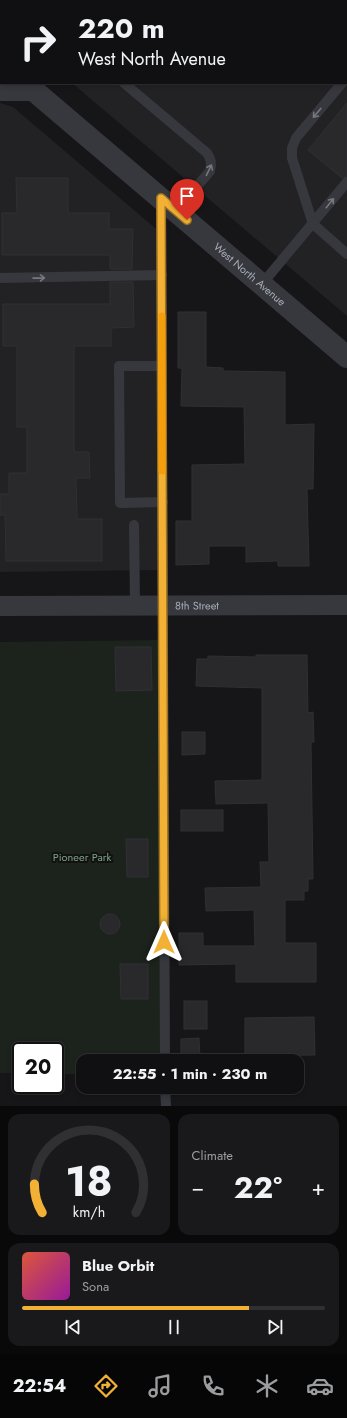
<!DOCTYPE html>
<meta charset="utf-8">
<style>
:root{--surface:#101012;--page:#19191b;--text:#f1f3f6;--muted:#9c9d9f;--line:#303032;--accent:#f2b134}
body{margin:0;font-family:Jost,sans-serif;background:var(--page);color:var(--text);height:100vh;display:flex;flex-direction:column;font-size:15px;white-space:nowrap}
*{box-sizing:border-box;margin:0}
p{font-size:13px;color:var(--muted)}
.icon{flex:none;width:22px;height:22px;fill:none;stroke:currentColor;stroke-width:2;stroke-linecap:round;stroke-linejoin:round}
.map{position:relative;height:1106px;overflow:hidden}
.panel{display:flex;flex-direction:column;gap:8px;padding:8px;background:#09090a;flex:1}
.panel>*{flex:none}
.banner{position:absolute;left:0px;top:0px;width:347px;height:84px;box-shadow:0 2px 6px #0003,0 0 0 1px var(--line);background:#101012;color:var(--text);overflow:hidden}
.speed{position:absolute;left:12px;top:1042px;display:flex;gap:8px;font-size:20px;font-weight:700;text-align:center}
.speed>*{display:grid;place-content:center;width:52px;height:52px;border-radius:50%;background:var(--surface);box-shadow:0 2px 6px #0003,0 0 0 1px var(--line);line-height:1}
.speed .limit{border:2px solid #111;border-radius:6px;background:#fff;color:#111}
.pin{position:absolute;display:grid;place-items:center;width:34px;height:34px;color:#fff;margin:-41px -17px;border-radius:50% 50% 50% 0;rotate:-45deg;box-shadow:0 0 4px #0007}
.pin .icon{rotate:45deg}
.me{position:absolute;width:44px;margin:-22px;rotate:0deg;stroke-linejoin:round;filter:drop-shadow(0 0 3px #0008)}
.turn{display:flex;align-items:center;gap:14px;height:84px;padding:0 12px;font-size:18px}
.turn .icon{width:52px;height:52px;stroke-width:2.5}
.turn b{display:block;font-size:28px;line-height:34px}
.big{font-size:30px;font-weight:700;line-height:1.1}
.panel .widget{flex:1;display:flex;flex-direction:column;justify-content:center;gap:6px;min-width:0;padding:0 14px;border-radius:12px;background:var(--page)}
.panel .dial{align-items:center;gap:0}
.dial svg{height:104px;overflow:visible;fill:none;stroke:var(--line);stroke-width:7;stroke-linecap:round;text-anchor:middle}
.dial text{fill:var(--text);stroke:none}
.song{display:flex;align-items:center;gap:12px}
.cover{width:48px;height:48px;border-radius:6px;background:linear-gradient(135deg,hsl(10 70% 55%),hsl(300 70% 35%))}
.played{height:4px;border-radius:2px;background:linear-gradient(90deg,var(--accent) 75%,var(--line) 75%)}
.keys{display:flex;justify-content:space-around;direction:ltr}
.heat{display:flex;justify-content:space-between;align-items:center;font-size:22px;direction:ltr}
.panel .tiles{flex:1;display:grid;gap:8px;grid-template-columns:1fr 1fr}
.widget:last-child{grid-column:span 2}
.trip{position:absolute;left:76px;top:1054px;width:228px;height:40px;border-radius:12px;background:var(--surface);box-shadow:0 2px 6px #0003,0 0 0 1px var(--line);font-weight:700;line-height:40px;text-align:center}
.dock{display:flex;height:64px;justify-content:space-around;align-items:center;background:#060607;color:var(--muted)}
.dock .icon{width:28px;height:28px}
.dock .current{color:var(--accent)}
.dock b{font-size:18px;color:var(--text)}
.map>svg:first-child{display:block}
</style>
<div class="map">
<svg width="347" height="1106" viewBox="0 0 347 1106">
<rect width="100%" height="100%" fill="#161618"/>
<!-- built -->
<g fill="#222225">
<path d="M0,0H347V316L72,83H346V1H1V24Z"/>
<path d="M0,103L13,107L162,234L163,570L0,572Z"/>
</g>
<!-- green -->
<path fill="#1c231d" d="M164,640L165,1061H83V1074H55V1051H21V1073H0V642Z"/>
<!-- building -->
<g fill="#29292c" stroke="#303034">
<path d="M347,103V176L342,178L308,150Z"/>
<path d="M16,178H68V213H109V229H133L132,269H110V255H2V213H17Z"/>
<path d="M110,282H133L134,327L111,328V346H74V452H89L90,478H76L77,519H102V561H6L5,515H0V494H9V473H27V427H17V346H3V304H110Z"/>
<path d="M178,312H206V367L223,368V371L285,372V425L314,424L313,489H307L309,566H278V561L246,562V546H209V564L176,565V521H192V465L245,464L244,407L181,406L182,368H178Z"/>
<path d="M115,647H151L152,690L116,691Z"/>
<path d="M256,655H307L308,713L313,712L314,742H311L313,879H308V891H304V900H285V943H316V982H236V964L179,965V933H203V946H255L254,910L206,911L205,888L261,887L260,862H269L268,803L216,804L215,781L262,780V688L196,686L197,659H208V656L256,657Z"/>
<path d="M182,732H205V754L182,755Z"/>
<rect x="181" y="810" width="42" height="21"/>
<path d="M126,839H148V877H127Z"/>
<circle cx="110" cy="924" r="10"/>
<path d="M120,964H148V999H121Z"/>
<rect x="184" y="1001" width="23" height="28"/>
<path d="M314,1017L315,1055L245,1056V1018Z"/>
<path d="M199,1038L200,1058L181,1059V1039Z"/>
</g>
<g fill="none" stroke-linecap="round" stroke-linejoin="round">
<!-- service -->
<g stroke="#37383d" stroke-width="10">
<path d="M26,0L27,1"/>
<path d="M124,83L207,153C211,159 212,163 210,171L176,211"/>
<path d="M342,83L296,138L292,148V158L313,224L347,254"/>
<path d="M161,200L165,1061"/>
<path d="M0,278L162,275"/>
<path d="M262,284L347,182"/>
<path d="M162,366H119L120,503L163,502"/>
<path d="M134,525L135,606"/>
<path d="M165,1087L166,1106"/>
</g>
<!-- minor -->
<path stroke="#37383d" stroke-width="20" id="s1" d="M0,606L347,605"/>
<!-- tertiary -->
<g stroke="#37383d" stroke-width="22">
<path d="M0,62L1,63"/>
<path id="s2" d="M25,83L347,357"/>
<path d="M0,90H33"/>
</g>
</g>
<!-- one-way arrows -->
<defs><path id="oneway-shaft" d="M-6 0H5M1.5-3L5.5 0L1.5 3" fill="none" stroke-width="1.6" stroke-linecap="round" stroke-linejoin="round"/></defs>
<g stroke="#757881">
<use href="#oneway-shaft" transform="translate(317 113) rotate(130)"/>
<use href="#oneway-shaft" transform="translate(209 170) rotate(-64)"/>
<use href="#oneway-shaft" transform="translate(330 203) rotate(-51)"/>
<use href="#oneway-shaft" transform="translate(39 278) rotate(-1)"/>
</g>
<g fill="none" stroke-linecap="round" stroke-linejoin="round">
<defs>
<path id="route" d="M164,942L161,198L187,220"/>
</defs>
<!-- route casing -->
<use href="#route" stroke="#9d7322" stroke-width="10"/>
<!-- route -->
<use href="#route" stroke="#f2b134" stroke-width="7"/>
<!-- slow -->
<path stroke="#f59e0b" stroke-width="7" d="M162,316V471"/>
</g>
<g text-anchor="middle" dominant-baseline="central" stroke-width="4" stroke-linejoin="round" paint-order="stroke">
<!-- street labels -->
<g font-size="11" fill="#a8adb8" stroke="#111113">
<text stroke="none"><textPath href="#s2" startOffset="295">West North Avenue</textPath></text>
<text stroke="none"><textPath href="#s1" startOffset="197">8th Street</textPath></text>
</g>
<!-- park labels -->
<g font-size="11" fill="#7fa381" stroke="#111113">
<text x="82" y="857">Pioneer Park</text>
</g>
</g>
</svg>
<div class="speed"><div class="limit">20</div></div>
<div class="pin" style="left:187px;top:220px;background:#d93025"><svg class="icon" aria-label="arrive" viewBox="0 0 24 24"><path d="M6 21V4h12l-3 4 3 4H6"/></svg></div>
<svg class="me" style="left:164px;top:942px" viewBox="-20 -20 40 40"><path d="M0-17L14 15 0 8-14 15z" fill="#f2b134" stroke="#fff" stroke-width="4"/></svg>
<div class="trip">22:55 · 1 min · 230 m</div>
<div class="banner">
<div class="turn"><svg class="icon" aria-label="right" viewBox="0 0 24 24"><path d="M7 20v-9h11M14 6l5 5-5 5"/></svg><div><b>220 m</b>West North Avenue</div></div>
</div>
</div>
<section class="panel">
<div class="tiles">
<div class="widget dial"><svg viewBox="0 0 100 80">
<path d="M14 69A42 42 0 1 1 86 69"/>
<path d="M14 69A42 42 0 0 1 8 47" stroke="#f2b134"/>
<text x="50" y="56" font-size="32" font-weight="700">18</text>
<text x="50" y="72" font-size="11">km/h</text>
</svg></div>
<div class="widget"><p>Climate</p>
<div class="heat"><a>−</a><b class="big">22°</b><a>+</a></div>
</div>
<div class="widget">
<div class="song"><i class="cover"></i><div><b>Blue Orbit</b><p>Sona</p></div></div>
<div class="played"></div>
<div class="keys"><svg class="icon" aria-label="previous" viewBox="0 0 24 24"><path d="M18 5L8 12l10 7zM5 5v14"/></svg><svg class="icon" aria-label="pause" viewBox="0 0 24 24"><path d="M8 5v14M16 5v14"/></svg><svg class="icon" aria-label="next" viewBox="0 0 24 24"><path d="M6 5l10 7-10 7zM19 5v14"/></svg></div>
</div>
</div>
</section>
<nav class="dock">
<b>22:54</b>
<svg class="icon current" aria-label="directions" viewBox="0 0 24 24"><path d="M12 3l9 9-9 9-9-9zM9 14v-3h6M13 9l2 2-2 2"/></svg>
<svg class="icon" aria-label="music" viewBox="0 0 24 24"><path d="M9 18V5l10-2v13"/><circle cx="6" cy="18" r="3"/><circle cx="16" cy="16" r="3"/></svg>
<svg class="icon" aria-label="phone" viewBox="0 0 24 24"><path d="M5 4h4l2 5-3 2q2 4 5 5l2-3 5 2v4C11 20 4 13 5 4z"/></svg>
<svg class="icon" aria-label="climate" viewBox="0 0 24 24"><path d="M12 3v18M4 7l16 10M4 17L20 7"/></svg>
<svg class="icon" aria-label="car" viewBox="0 0 24 24"><path d="M5 17H2v-5l4-1 3-4h7l3 4 3 1v5h-3M9 17h6M6 11h13"/><circle cx="7" cy="17" r="2"/><circle cx="17" cy="17" r="2"/></svg>
</nav>
